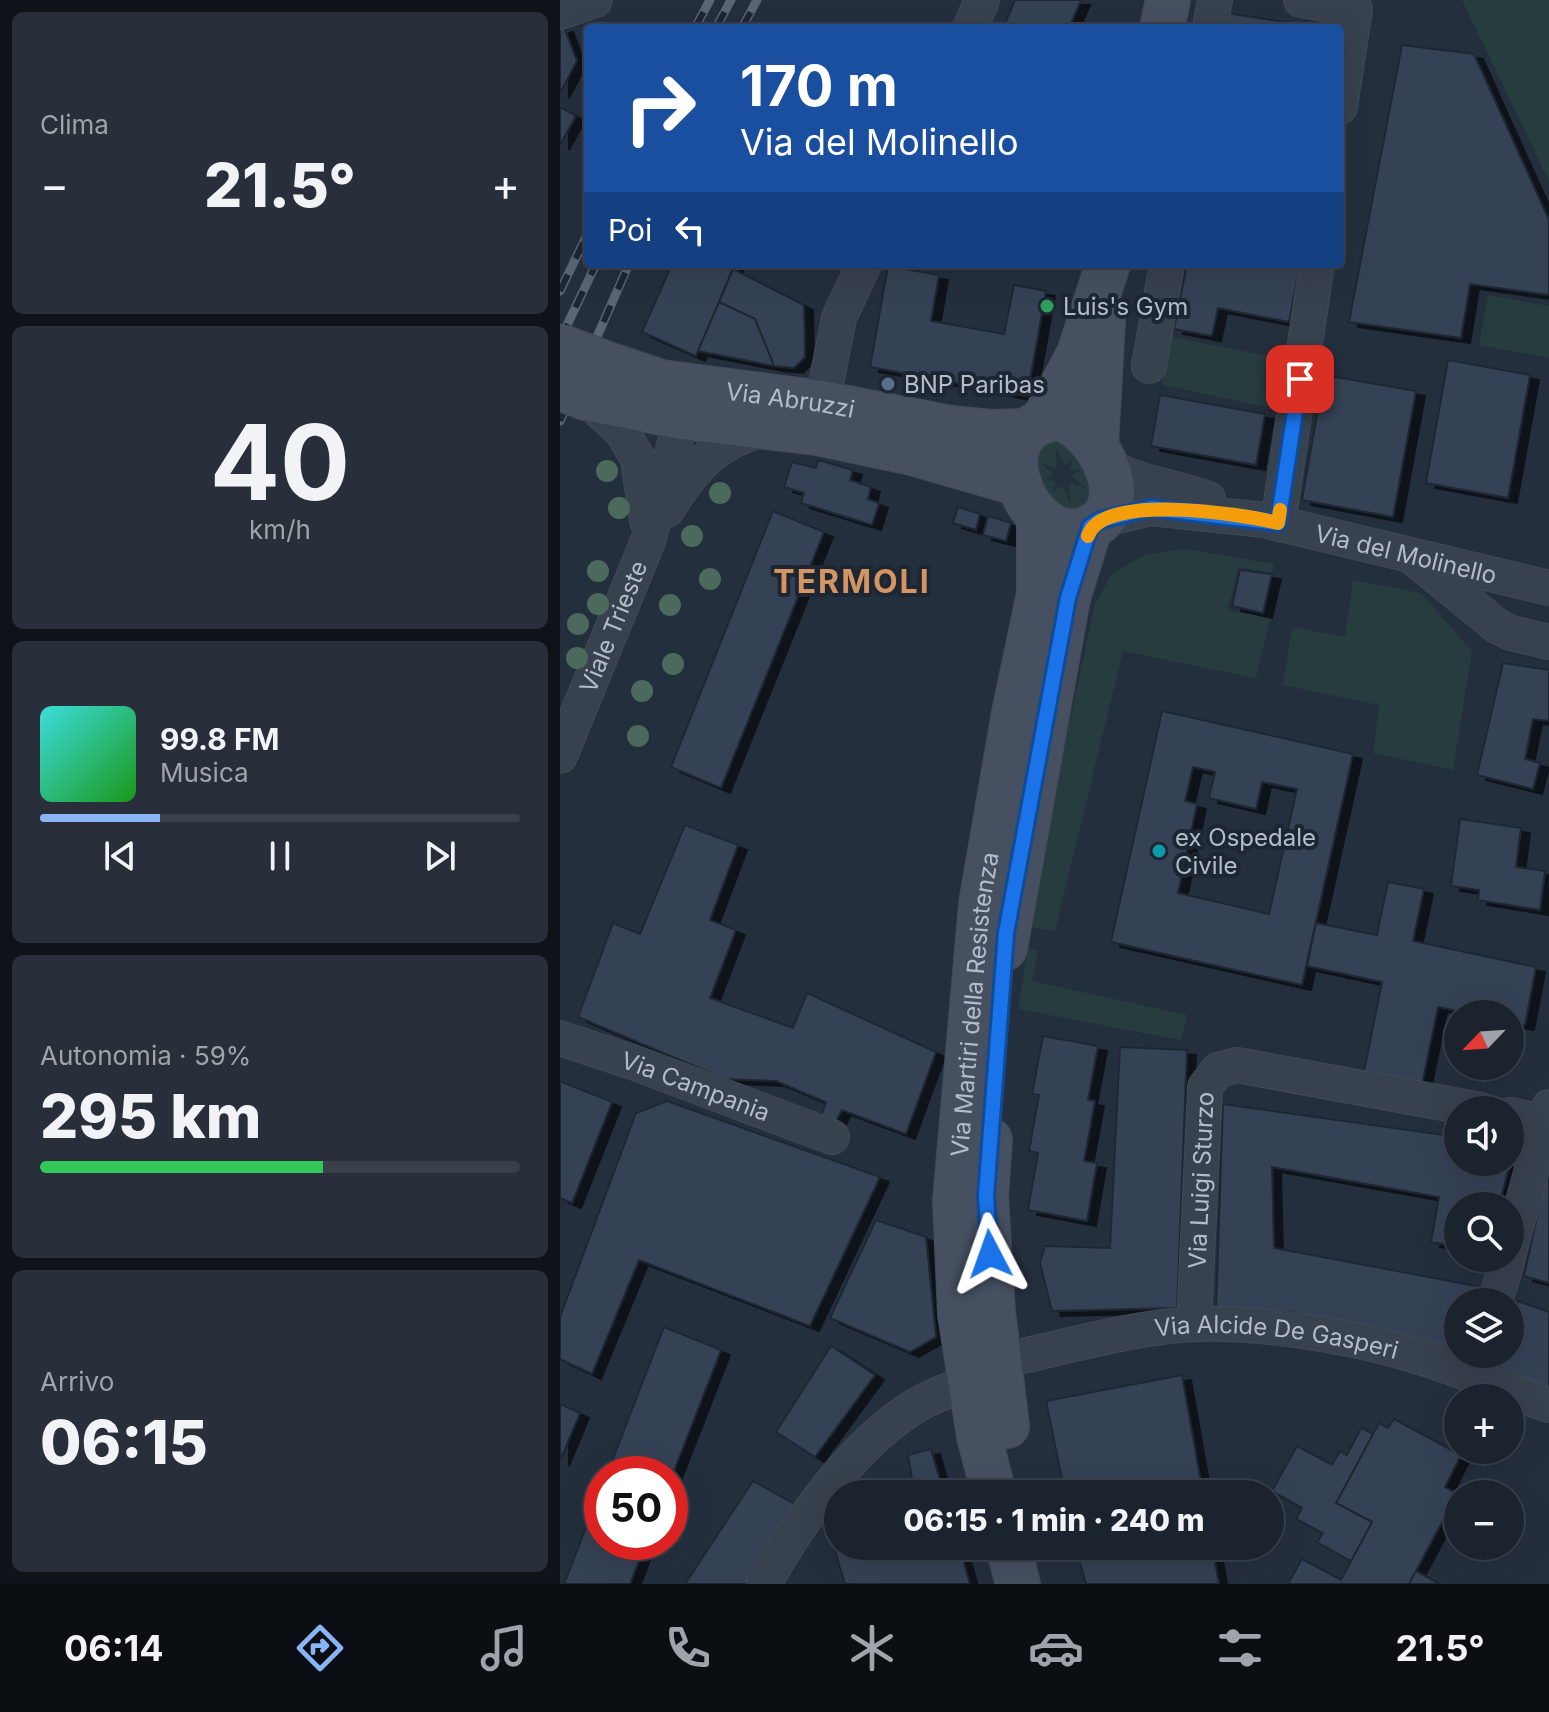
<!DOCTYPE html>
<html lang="it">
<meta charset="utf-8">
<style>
:root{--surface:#1b232e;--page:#282f3a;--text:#f1f3f6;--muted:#a0a4aa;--line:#39404a;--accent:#8ab4f8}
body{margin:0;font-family:Inter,sans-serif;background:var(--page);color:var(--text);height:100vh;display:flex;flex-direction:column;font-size:30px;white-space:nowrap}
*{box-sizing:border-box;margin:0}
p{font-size:26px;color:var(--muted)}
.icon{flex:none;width:44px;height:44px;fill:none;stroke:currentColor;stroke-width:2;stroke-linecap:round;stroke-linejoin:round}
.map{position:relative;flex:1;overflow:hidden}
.panel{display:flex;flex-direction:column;gap:12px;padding:12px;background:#0f1319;width:560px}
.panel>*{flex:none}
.guide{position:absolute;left:24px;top:24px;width:760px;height:244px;border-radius:8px;box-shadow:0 8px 32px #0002,0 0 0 2px var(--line);background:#1a4fa0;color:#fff;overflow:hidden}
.needle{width:52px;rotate:245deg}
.tools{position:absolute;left:884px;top:1000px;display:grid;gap:16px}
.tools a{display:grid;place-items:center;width:80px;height:80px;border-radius:50%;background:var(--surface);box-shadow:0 8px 32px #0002,0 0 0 2px var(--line);font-size:40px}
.speed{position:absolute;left:24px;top:1456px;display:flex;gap:16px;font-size:40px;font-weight:700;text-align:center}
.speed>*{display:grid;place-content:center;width:104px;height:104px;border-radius:50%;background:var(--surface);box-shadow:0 8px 32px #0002,0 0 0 2px var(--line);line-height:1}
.speed .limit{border:12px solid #d22;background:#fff;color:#111}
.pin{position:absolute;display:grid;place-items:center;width:68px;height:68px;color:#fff;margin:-34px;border-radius:16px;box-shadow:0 4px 12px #0006}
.me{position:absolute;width:88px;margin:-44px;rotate:356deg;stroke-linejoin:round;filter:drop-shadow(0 0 6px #0008)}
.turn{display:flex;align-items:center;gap:28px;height:168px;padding:0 24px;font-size:36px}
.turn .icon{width:104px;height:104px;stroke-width:2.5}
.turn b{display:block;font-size:56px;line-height:68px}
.then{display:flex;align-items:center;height:76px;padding:0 24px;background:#0003;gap:16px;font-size:30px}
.big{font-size:60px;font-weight:800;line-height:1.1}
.panel .card{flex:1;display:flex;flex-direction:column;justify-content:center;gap:12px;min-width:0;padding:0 28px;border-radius:12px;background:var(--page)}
.panel .dial{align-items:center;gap:0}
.dial b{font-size:104px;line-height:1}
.song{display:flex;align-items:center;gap:24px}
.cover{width:96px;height:96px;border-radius:12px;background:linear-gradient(135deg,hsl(180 70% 55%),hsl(120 70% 35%))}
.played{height:8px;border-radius:4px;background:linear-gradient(90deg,var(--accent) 25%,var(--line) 25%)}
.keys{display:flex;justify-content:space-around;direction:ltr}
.heat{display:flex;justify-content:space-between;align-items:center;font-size:44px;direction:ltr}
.charge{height:12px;border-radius:6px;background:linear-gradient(90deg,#34c759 59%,var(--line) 0)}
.trip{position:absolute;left:264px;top:1480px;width:460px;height:80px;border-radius:40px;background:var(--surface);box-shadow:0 8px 32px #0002,0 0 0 2px var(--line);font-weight:800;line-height:80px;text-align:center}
.tabs{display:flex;height:128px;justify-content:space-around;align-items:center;background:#0b0e12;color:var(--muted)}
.tabs .icon{width:56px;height:56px}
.tabs .selected{color:var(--accent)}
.tabs b{font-size:36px;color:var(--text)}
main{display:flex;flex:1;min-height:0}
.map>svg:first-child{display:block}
</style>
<main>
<section class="panel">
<div class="card"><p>Clima</p>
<div class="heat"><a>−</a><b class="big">21.5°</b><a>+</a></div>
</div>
<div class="card dial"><b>40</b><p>km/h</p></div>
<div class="card">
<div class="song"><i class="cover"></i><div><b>99.8 FM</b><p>Musica</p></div></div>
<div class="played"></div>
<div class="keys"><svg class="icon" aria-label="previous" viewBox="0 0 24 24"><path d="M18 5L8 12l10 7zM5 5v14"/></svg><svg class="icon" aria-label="pause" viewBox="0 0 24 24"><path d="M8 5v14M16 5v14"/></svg><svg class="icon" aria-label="next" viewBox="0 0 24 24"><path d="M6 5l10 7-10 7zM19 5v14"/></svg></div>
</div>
<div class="card"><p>Autonomia · 59%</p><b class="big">295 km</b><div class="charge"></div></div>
<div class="card"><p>Arrivo</p><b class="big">06:15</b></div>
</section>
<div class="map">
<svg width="989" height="1584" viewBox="0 0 989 1584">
<defs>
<filter id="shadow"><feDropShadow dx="9" dy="5" stdDeviation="0" flood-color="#0009"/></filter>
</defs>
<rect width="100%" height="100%" fill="#242f3e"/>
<!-- green -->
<g fill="#263c3f" fill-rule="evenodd">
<path d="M902,0H989V181Z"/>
<path d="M928,295L989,306V358L919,345Z"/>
<path d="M612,337L718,358L708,407L602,385Z"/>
<path d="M496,439L520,456L532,490L525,506L511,511L493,502L477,473L479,447ZM495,445L505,466L513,457L510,470L521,469L512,476L527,488L509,483L511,505L502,485L492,493L496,481L485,480L494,474L480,463L497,468Z"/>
<path d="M625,549L714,564L712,573L678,567L668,610L710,618L696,678L563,651L495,931L472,927L495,790L535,603L553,573L584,555Z"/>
<path d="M793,580L861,593L912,651L893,770L813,753L819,705L723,685L732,627L785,637Z"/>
<path d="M468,949L478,950L472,981L627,1015L621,1040L458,1009Z"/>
</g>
<!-- building -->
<g fill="#364354" stroke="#1f2835" stroke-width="2" fill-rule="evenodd" filter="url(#shadow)">
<path d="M455,0H521L509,28H443Z"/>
<path d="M660,12L738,24V28H658Z"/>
<path d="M4,27L17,61L0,93V28Z"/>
<path d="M842,45L914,54L989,220V295L910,284L901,338L789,322Z"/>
<path d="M0,107L16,116L0,145Z"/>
<path d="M112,264H175L136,356L82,332Z"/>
<path d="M627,264H714L739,269L729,322L658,308L652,336L614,329Z"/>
<path d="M328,266L379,275L371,321L444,334L454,285L486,291L467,396L310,367Z"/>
<path d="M173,269L244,305L245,357L234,368L214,366L195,319L159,302Z"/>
<path d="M159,302L195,319L214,366L138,351Z"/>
<path d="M888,360L970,375L948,498L866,483Z"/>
<path d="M764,375L856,391L833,517L742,500Z"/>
<path d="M600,395L705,414L696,465L591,446Z"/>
<path d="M258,460L293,470L290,480L311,487L308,499L319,503L312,525L241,503L244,493L224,487L232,462L256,468Z"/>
<path d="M398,507L420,514L416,530L393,523Z"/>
<path d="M213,511L264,532L161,788L111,767Z"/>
<path d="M428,516L451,523L446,541L423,535Z"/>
<path d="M680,570L712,574L703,613L672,606Z"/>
<path d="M943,663L989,670V721L973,719L965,759L980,763L973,789L917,775Z"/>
<path d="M602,711L793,754L742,985L551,942ZM633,767L655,772L649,798L696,809L702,782L737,789L709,914L618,893L637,804L625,801Z"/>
<path d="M900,819L961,828L956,867L985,871L980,910L918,900L919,890L891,886Z"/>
<path d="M125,825L178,845L150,920L176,930L150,998L233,1028L247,993L376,1052L346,1134L282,1110L274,1125L260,1119L266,1102L216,1081L165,1079L18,1017L53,923L80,934Z"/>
<path d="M828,882L864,889L853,941L976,967L965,1025L950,1022V1014H912L878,1007L861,1089L803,1077L822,982L747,966L756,923L817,935Z"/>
<path d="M483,1036L538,1046L528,1100L535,1101L524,1161L537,1163L527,1221L468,1210L478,1153L469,1151L479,1095L472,1094Z"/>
<path d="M560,1047L627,1050L617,1308L492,1311L480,1263L485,1246L550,1248Z"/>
<path d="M0,1081L52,1102L12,1203L0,1198Z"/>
<path d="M107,1101L320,1177L250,1326L79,1260L32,1374L0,1359V1317L76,1113Z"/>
<path d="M663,1104L898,1137V1162H950V1144H955L939,1206H898V1247L871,1242L879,1197L712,1167L714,1248L922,1287L916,1302H898V1351L732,1312L656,1309Z"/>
<path d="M989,1162V1283L964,1276Z"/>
<path d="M316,1220L366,1237L376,1337L350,1352L270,1318Z"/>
<path d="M958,1301L989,1312V1393L938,1373L943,1354H950V1330Z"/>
<path d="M104,1327L161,1350L110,1481V1474H47Z"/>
<path d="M271,1346L315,1375L255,1457L216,1432Z"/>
<path d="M622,1375L643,1494H505L486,1401Z"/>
<path d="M0,1404L20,1413L0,1461Z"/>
<path d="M834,1419L901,1455L885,1487L897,1494L849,1584H728L742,1559L781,1580L812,1522L776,1503L819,1423L828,1428Z"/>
<path d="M801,1428L813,1434L776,1503L812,1522L791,1561L757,1542L763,1533L736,1519L742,1508L712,1491L737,1446L772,1465L780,1451L787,1455Z"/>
<path d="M371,1449L384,1494H311L352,1479L348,1455Z"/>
<path d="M193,1481L238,1506L191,1584H125Z"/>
<path d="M42,1486V1542H86L70,1584H4Z"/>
<path d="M278,1532V1546H399L410,1584H285L270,1534Z"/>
<path d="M515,1546H652L659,1584H526Z"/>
<path d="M856,1571L880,1584H849Z"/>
</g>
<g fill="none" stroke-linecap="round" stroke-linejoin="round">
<defs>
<g id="street">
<path d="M741,0L795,9L780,107"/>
<path d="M0,12L35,0"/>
<path d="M410,28L422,0"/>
<path d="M650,28L655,0"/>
<path d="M589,366L607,264"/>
<path d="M26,398L63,433L78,459L87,521"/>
<path d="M258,424L279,318L304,264"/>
<path d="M546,464C576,484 614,486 648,499"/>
<path d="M107,510C134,466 156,441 208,428"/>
<path id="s1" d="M540,520L591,508L704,520L989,588"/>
<path d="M718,523L757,264"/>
<path d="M856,560L937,626L951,633L989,642"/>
<path id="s2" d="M0,756L88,541L122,417L113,397"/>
<path id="s3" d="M0,1038L78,1064L272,1137"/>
<path d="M950,1115L989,1123"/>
<path d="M950,1249L989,1107"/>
<path d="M935,1302L948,1258"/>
<path id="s4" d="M634,1324L645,1087L658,1070L677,1065L921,1110"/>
<path id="s5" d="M439,1361C500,1349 575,1326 636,1324C717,1322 817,1340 893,1368C925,1380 956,1395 989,1405"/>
<path d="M204,1584C238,1523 290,1449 349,1410C367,1397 391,1390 411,1381"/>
</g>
<g id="secondary">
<path d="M602,28L608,0"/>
<path id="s6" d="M39,361L101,382L262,403L391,428L431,432L465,431"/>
<path d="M26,398L122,417L257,433L352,453L459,484"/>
<path d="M499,418C539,429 578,506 529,528C468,554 415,425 499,418Z"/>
<path d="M484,419L519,354L548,264"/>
<path d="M536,445L543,321"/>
<path d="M445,948L508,598L530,527"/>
<path d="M430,1140L426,1196L433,1312L447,1426"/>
<path id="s7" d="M434,1494L419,1436L400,1314L395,1201L421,904L454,713L479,594V516"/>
<path d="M448,1546L458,1584"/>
</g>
</defs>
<!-- street casing -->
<use href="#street" stroke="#414a57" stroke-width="36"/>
<!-- secondary casing -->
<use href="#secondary" stroke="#414a57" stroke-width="46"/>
<!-- street -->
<use href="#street" stroke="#38414e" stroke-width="34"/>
<!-- secondary -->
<use href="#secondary" stroke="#465061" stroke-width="44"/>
<defs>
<g id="rail">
<path d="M135,28L150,0"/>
<path d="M156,28L171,0"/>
<path d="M182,28L197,0"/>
<path d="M0,291L28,233"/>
<path d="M0,340L36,264"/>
<path d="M0,421L69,264"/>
</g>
</defs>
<!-- rail casing -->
<use href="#rail" stroke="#5a6575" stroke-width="9"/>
<!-- rail -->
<use href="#rail" stroke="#1d2633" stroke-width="6" stroke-dasharray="18" stroke-linecap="butt"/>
<defs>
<g id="secondary-bridge">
<path d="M0,346L39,361"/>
<path d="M0,388L26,398"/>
</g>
</defs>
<!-- secondary-bridge casing -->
<use href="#secondary-bridge" stroke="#414a57" stroke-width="46" stroke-linecap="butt"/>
<!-- secondary-bridge -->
<use href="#secondary-bridge" stroke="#465061" stroke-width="44"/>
</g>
<!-- trees -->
<g fill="#4b6a5d">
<circle cx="47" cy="471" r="11"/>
<circle cx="160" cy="493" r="11"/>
<circle cx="59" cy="508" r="11"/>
<circle cx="132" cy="536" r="11"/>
<circle cx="38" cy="571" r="11"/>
<circle cx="150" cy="579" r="11"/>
<circle cx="38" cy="604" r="11"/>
<circle cx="110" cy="605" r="11"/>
<circle cx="18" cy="624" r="11"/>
<circle cx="17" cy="658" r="11"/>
<circle cx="113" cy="664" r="11"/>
<circle cx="82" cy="691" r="11"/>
<circle cx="78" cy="736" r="11"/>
</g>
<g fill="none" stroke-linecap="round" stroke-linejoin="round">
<defs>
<path id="route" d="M430,1254L426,1196L446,933L508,598L530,527L540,520L591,508L718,523L740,379"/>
</defs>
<!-- route casing -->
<use href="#route" stroke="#114b97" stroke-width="20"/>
<!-- route -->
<use href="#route" stroke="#1a73e8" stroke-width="14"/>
<!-- slow -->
<path stroke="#f59e0b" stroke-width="14" d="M528,536C542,492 682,514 718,523L720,510"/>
</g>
<!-- markers -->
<circle fill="#2e9e5b" stroke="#1d2633" stroke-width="3" cx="487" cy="306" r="8"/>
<circle fill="#5c6f8a" stroke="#1d2633" stroke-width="3" cx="328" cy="384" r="8"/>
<circle fill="#0f9aa8" stroke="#1d2633" stroke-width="3" cx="599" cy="851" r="8"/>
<g text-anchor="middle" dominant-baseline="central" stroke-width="8" stroke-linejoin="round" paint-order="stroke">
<!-- poi labels -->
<g font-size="24" fill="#b4bcc9" stroke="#1d2633" text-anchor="start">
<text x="503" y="306">Luis's Gym</text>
<text x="344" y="384">BNP Paribas</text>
<text x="615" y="837">ex Ospedale<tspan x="615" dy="28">Civile</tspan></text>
</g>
<!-- street labels -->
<g font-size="24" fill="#b4bcc9" stroke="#1d2633">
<text stroke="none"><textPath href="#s6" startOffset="196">Via Abruzzi</textPath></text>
<text stroke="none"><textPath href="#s1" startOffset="312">Via del Molinello</textPath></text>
<text stroke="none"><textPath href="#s2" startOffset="140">Viale Trieste</textPath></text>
<text stroke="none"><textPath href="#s7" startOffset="494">Via Martiri della Resistenza</textPath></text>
<text stroke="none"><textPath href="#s3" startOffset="144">Via Campania</textPath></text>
<text stroke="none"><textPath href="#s4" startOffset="144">Via Luigi Sturzo</textPath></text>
<text stroke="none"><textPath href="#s5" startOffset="282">Via Alcide De Gasperi</textPath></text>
</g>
<!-- district labels -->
<g font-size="32" font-weight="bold" letter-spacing="2" fill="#d59563" stroke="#1d2633">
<text x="292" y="581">TERMOLI</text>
</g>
</g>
</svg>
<div class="tools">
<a><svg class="needle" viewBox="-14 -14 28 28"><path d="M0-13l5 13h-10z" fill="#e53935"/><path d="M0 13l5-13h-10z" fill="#a0a4aa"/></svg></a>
<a><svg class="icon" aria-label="sound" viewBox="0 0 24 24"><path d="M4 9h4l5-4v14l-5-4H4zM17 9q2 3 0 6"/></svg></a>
<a><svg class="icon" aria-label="search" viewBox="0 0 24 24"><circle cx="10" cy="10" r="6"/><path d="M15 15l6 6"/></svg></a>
<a><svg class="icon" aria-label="layers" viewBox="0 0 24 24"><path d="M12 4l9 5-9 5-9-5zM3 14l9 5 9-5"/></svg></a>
<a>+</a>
<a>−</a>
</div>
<div class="speed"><div class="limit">50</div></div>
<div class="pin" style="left:740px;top:379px;background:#d93025"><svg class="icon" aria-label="arrive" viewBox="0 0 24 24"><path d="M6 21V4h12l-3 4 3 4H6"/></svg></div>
<svg class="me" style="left:430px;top:1254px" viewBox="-20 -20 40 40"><path d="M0-17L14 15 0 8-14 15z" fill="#1a73e8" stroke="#fff" stroke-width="4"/></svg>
<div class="trip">06:15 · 1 min · 240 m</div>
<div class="guide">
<div class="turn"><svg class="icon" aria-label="right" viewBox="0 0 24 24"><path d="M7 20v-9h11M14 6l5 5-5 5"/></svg><div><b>170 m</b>Via del Molinello</div></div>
<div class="then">Poi<svg class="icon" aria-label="left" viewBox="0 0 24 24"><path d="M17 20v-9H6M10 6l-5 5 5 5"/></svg></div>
</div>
</div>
</main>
<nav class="tabs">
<b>06:14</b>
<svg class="icon selected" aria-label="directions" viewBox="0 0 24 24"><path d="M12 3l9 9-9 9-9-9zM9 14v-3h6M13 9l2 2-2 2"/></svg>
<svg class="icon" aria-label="music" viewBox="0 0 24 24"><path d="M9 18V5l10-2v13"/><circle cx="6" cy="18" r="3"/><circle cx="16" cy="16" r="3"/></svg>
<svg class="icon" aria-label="phone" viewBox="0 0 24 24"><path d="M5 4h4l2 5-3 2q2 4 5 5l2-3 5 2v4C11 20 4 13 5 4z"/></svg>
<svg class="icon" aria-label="climate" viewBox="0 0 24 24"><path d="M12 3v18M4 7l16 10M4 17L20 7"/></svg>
<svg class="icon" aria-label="car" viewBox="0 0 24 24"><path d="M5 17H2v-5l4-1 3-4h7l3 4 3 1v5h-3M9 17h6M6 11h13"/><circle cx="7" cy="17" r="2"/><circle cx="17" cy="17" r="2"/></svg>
<svg class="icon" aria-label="filters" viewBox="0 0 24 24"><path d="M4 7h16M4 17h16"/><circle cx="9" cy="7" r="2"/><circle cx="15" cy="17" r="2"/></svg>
<b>21.5°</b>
</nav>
